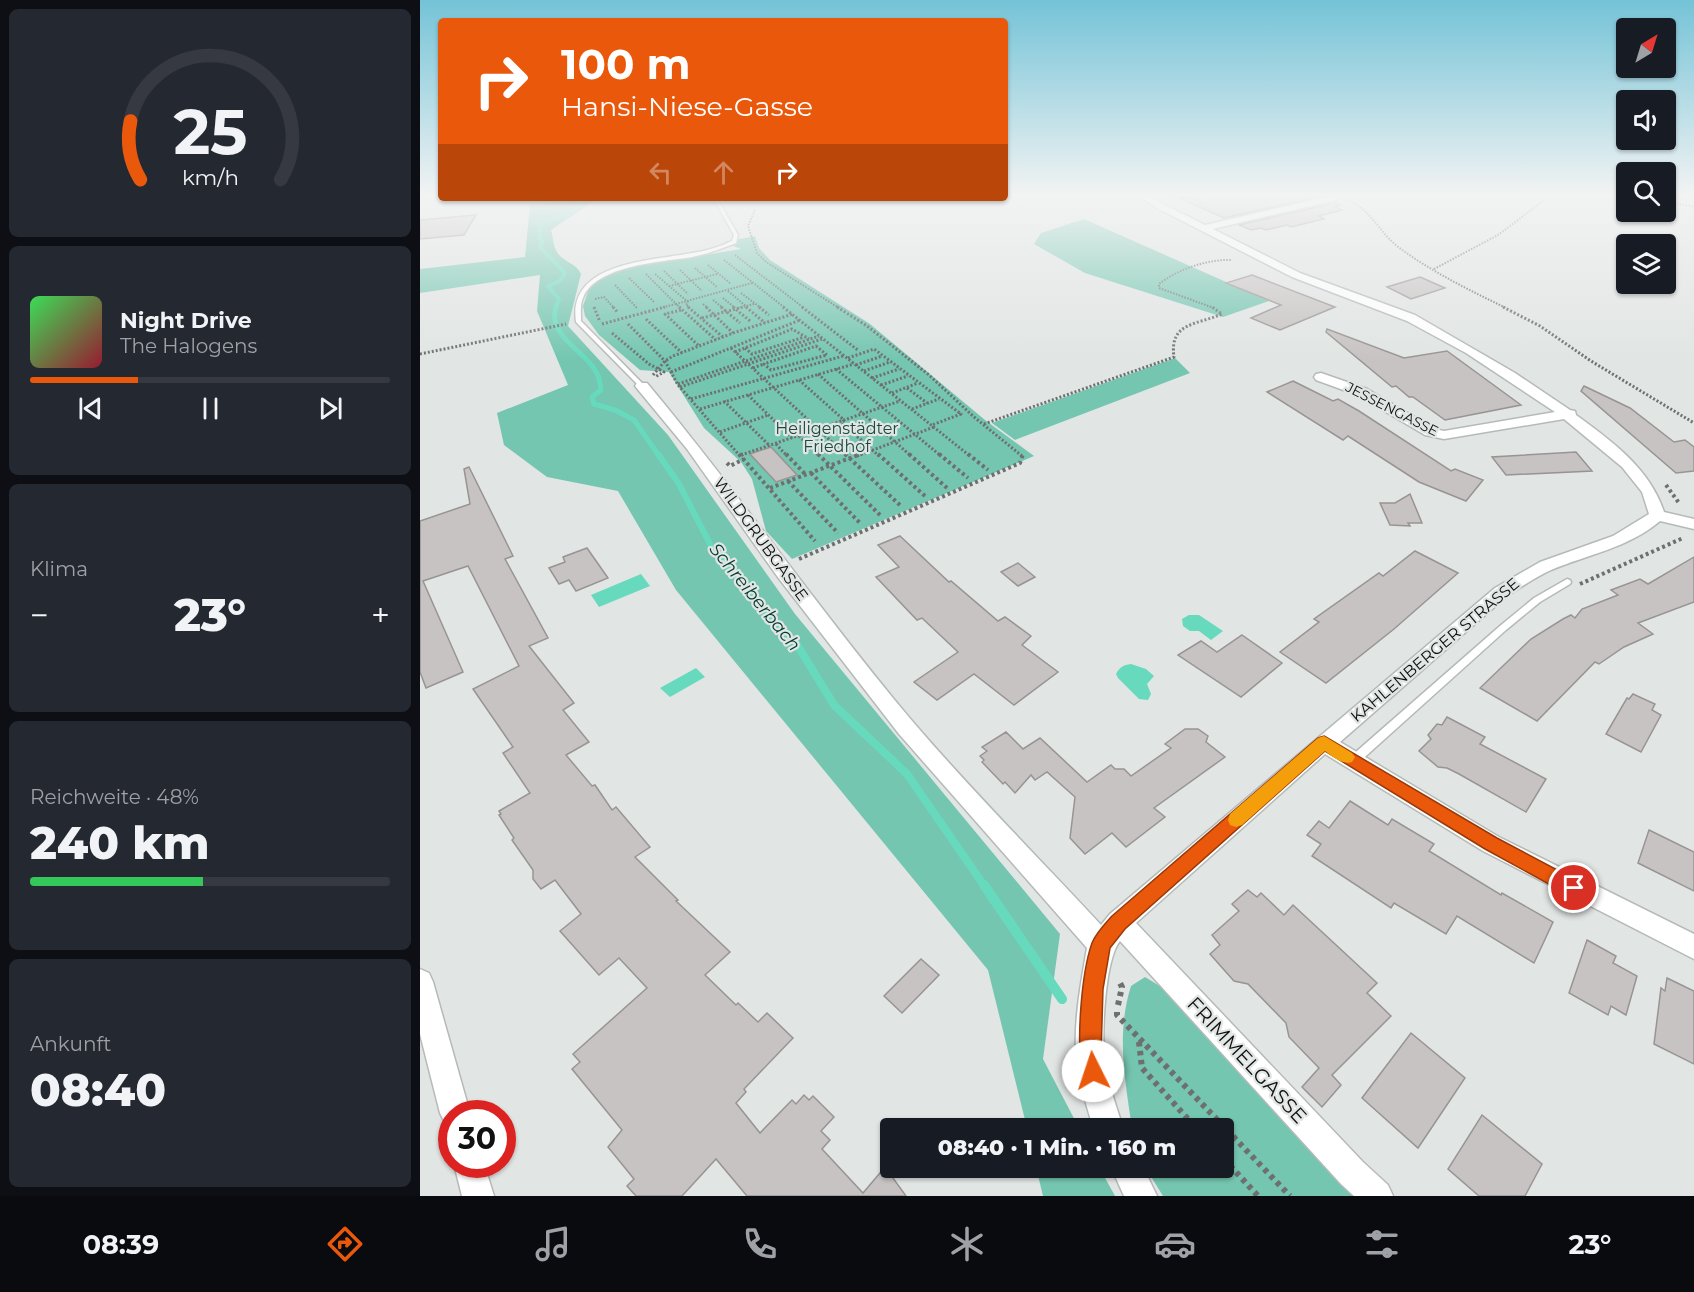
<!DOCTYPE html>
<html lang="de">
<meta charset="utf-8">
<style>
:root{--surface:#171b24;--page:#242831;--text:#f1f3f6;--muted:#9ea1a6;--line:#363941;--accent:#ea580c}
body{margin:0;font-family:Montserrat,sans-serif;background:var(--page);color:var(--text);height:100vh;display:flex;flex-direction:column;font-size:22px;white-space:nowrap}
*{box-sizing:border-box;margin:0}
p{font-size:20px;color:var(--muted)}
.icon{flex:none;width:33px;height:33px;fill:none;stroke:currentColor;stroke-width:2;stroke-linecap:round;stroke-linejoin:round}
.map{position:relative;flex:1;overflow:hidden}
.panel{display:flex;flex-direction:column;gap:9px;padding:9px;background:#0d0f14;width:420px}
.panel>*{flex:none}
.hud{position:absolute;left:18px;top:18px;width:570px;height:183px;border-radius:6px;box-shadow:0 2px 4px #0004;background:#ea580c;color:#fff;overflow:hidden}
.needle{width:39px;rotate:38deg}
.controls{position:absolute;left:1196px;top:18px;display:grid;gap:12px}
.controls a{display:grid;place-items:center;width:60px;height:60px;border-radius:6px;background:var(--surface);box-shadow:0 2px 4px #0004;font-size:30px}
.speed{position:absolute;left:18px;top:1100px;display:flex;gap:12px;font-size:30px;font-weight:700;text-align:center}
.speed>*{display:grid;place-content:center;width:78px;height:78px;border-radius:50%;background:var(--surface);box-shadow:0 2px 4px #0004;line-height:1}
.speed .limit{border:9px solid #d22;background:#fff;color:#111}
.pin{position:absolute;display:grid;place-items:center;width:51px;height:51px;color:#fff;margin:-26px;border:3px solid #fff;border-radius:50%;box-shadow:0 2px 6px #0007}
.me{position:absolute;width:66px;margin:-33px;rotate:356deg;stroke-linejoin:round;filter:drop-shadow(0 0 4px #0008)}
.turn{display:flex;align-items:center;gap:21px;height:126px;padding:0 24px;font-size:27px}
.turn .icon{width:78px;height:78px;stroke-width:2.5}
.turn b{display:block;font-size:42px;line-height:51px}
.lanes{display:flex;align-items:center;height:57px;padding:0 24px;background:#0003;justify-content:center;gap:30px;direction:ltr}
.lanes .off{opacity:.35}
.big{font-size:45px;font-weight:800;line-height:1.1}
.panel .card{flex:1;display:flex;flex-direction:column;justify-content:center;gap:9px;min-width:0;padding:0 21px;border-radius:9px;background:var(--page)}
.panel .dial{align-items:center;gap:0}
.dial svg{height:156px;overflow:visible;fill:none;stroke:var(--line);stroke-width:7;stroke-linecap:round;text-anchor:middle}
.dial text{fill:var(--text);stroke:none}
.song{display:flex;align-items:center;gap:18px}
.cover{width:72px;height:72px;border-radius:9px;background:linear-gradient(135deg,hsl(130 70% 55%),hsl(350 70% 35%))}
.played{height:6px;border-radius:3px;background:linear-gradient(90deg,var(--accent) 30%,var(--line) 30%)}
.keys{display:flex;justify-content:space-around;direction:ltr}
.heat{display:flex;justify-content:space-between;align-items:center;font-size:33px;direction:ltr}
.charge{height:9px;border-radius:4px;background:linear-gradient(90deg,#34c759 48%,var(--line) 0)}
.trip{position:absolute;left:460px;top:1118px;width:354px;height:60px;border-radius:6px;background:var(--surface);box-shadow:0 2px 4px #0004;font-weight:800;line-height:60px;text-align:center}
.tab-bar{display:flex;height:96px;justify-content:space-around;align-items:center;background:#090b0e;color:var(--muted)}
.tab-bar .icon{width:42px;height:42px}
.tab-bar .active{color:var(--accent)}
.tab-bar b{font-size:27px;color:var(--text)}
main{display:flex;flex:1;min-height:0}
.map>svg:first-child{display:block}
</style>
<main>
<section class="panel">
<div class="card dial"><svg viewBox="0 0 100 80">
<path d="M14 69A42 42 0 1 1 86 69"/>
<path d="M14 69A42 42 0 0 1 9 39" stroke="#ea580c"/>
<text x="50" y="56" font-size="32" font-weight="700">25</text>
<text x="50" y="72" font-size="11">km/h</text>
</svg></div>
<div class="card">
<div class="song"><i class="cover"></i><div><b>Night Drive</b><p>The Halogens</p></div></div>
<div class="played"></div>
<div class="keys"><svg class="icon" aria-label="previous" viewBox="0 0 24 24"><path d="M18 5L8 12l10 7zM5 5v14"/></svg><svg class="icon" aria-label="pause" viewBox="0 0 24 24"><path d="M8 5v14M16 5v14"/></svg><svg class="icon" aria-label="next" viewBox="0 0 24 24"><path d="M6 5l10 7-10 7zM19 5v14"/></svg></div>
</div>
<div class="card"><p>Klima</p>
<div class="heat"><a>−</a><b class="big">23°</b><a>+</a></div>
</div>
<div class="card"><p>Reichweite · 48%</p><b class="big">240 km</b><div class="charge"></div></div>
<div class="card"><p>Ankunft</p><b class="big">08:40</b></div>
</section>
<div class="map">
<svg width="1274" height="1196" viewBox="0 0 1274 1196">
<rect width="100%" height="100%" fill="#e1e5e4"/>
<!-- green -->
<g fill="#74c6b0">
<path d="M157,198H178L131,230C133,236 133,245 136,250C141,262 156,262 161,274L148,326L248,435L375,614L640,934L623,1059L659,1128H607L568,970L256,590L198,491L127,477L84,445L77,413L148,385L117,311L120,275L0,293V269L105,257L110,205L153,201Z"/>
<path d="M664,219L849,301L803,317L665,273L614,244L621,233Z"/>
<path d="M335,236L339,248L350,260L450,324L565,420L614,456L372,559L346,531L332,479L321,462L284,428L249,372L220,370L179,335L165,316L163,306L169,289L177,280L207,268L321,249L304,242Z"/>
<path d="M755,358L770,373L595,440L572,423Z"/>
<path d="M725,977L748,991L935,1196H743L725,1167H804V1128H712C705,1080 696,1033 711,986Z"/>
<path d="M616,1167H679L695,1196H623Z"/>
</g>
<!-- water -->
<g fill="#67dabd">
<path d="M221,574L230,586L179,607L171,595Z"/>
<path d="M769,615H779L803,631L791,640L779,631H770L763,626L762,619Z"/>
<path d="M711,664L726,669L734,676L727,684L731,694L728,700L719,699L698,678L696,674C700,667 703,665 711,664Z"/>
<path d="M276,668L285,677L250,697L240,688Z"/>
</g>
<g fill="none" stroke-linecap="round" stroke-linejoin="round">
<!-- stream-far4 -->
<path stroke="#67dabd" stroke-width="4" d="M136,308L139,299L128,286L140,281L145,273L120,247L123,241L120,239V226L117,224C140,218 151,217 166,198"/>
<!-- stream-far3 -->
<path stroke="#67dabd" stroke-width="5" d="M136,307C126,337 169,352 178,376C180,380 180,385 181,390L172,397L174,404L195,410L214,420L239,456"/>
<!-- stream-far2 -->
<path stroke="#67dabd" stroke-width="6" d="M238,454L259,484L290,544L325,588L377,645"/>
<!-- stream-far1 -->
<path stroke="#67dabd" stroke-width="8" d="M376,643L414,705L487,774L565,887"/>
<!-- stream -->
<path stroke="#67dabd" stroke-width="10" d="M564,885L642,999"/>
</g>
<!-- building -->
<g fill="#c8c3c3" stroke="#999494" stroke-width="1.5">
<path d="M799,193H889L899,197L804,218L759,198Z"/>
<path d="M914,203L920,205L915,207L922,210L899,216L904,219L871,227L867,225L846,230L841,228L831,230L819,225Z"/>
<path d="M56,215L44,235L0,239V220Z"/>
<path d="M832,275L915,307L860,330L831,318L861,305L806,283Z"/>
<path d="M1000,277L1025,288L991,299L967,287Z"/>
<path d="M907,329L984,358L1027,351L1101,405L1025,420L993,397H989L976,386L972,387L906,332Z"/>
<path d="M873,381L913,401L918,399L939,411L1031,471L1035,469L1063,480L1046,501L999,482L928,436L923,440L847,392Z"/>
<path d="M1164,386L1210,408L1254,442L1265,440L1274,447V471L1256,473L1161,391Z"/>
<path d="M351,447L377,475L356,482L330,454Z"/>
<path d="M1156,452L1172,471L1086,475L1072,457Z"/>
<path d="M49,467L93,556L85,559L128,638L109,646L154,703L143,710L169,742L146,755L172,786L175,785L192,810L196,807L230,847L215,857L258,900L256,901L310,952L285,975L316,1005L318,1003L338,1022L347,1013L373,1038L324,1089L326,1092L316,1103L340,1133L372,1100L376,1104L384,1095L389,1100L393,1096L414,1117L401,1131L410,1140L402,1149L443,1193L465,1167L486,1196H327L296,1159L262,1196H216L207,1186L214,1179L188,1147L202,1130L152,1069L160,1062L153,1054L227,988L199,958L179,975L140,931L161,914L135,880L121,889L113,879V870L92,840L94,838L79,815L81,814L79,811L110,793L83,753L93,747L53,689L99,666L48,566L3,581L43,672L6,688L0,672V521L50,504L44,469Z"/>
<path d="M990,494L1002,523H988L990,526L970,525L960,503H975Z"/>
<path d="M480,536L529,582L531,581L578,621L585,617L611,636L602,645L638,672L594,705L554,674L517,700L494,682L538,652L502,618L497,620L456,577L479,567L458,545Z"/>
<path d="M167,548L188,578L156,591L149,580L139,584L129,568L145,562L143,557Z"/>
<path d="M995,551L1038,573L974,629L906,683L860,652L899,622L894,619L959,573L963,576Z"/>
<path d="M1274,557V602L1218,623L1233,634L1204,647L1179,664L1175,662L1117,721L1060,688L1111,639L1143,619L1151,615L1155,618L1162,609L1198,595L1191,590L1220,579L1228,584Z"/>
<path d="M598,563L615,577L598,586L581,572Z"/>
<path d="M822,635L862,663L821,697L758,655L781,641L797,652Z"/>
<path d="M1213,694L1235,704L1232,710L1241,715L1221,752L1186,734L1207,698L1209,699Z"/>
<path d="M1027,717L1065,737L1060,744L1126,779L1106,812L1039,774L1027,768L1018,767L999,751L1011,739L1008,735L1017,724L1022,725Z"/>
<path d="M765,729H778L788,736L786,742L805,757L734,808L745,817L706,847L692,833L665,854L650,838L655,797L627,772L615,780L611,775L595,793L585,782L583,784L562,762L564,760L560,756L567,751L562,747L586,732L603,749L620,738L667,782L691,765L695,769H704L711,776L751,748L745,744Z"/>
<path d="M930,801L968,825L972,819L1014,844L1009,851L1081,895L1082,893L1133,922L1114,963L1037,916L1026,934L974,903L971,908L892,856L901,844L887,835L899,821L909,828Z"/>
<path d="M1229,830L1274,852V891L1218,863Z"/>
<path d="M828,890L837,897L841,893L864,915L873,905L957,983L947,993L971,1016L912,1075L921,1085L902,1107L882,1087L899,1068L869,1037L866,1023L828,984L814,981L790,954L800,945L792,935L819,911L812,904Z"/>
<path d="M1167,940L1196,956L1193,963L1217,976L1206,1015L1191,1006L1188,1015L1149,993Z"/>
<path d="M501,959L519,975L482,1013L464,996Z"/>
<path d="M1247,978L1274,991V1064L1234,1044L1241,988L1245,991Z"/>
<path d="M991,1033L1045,1078L998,1148L942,1098Z"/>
<path d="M1062,1115L1122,1164L1105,1196H1059L1028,1169Z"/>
</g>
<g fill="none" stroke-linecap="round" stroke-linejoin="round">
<defs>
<g id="lane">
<path d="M293,198H297L318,235L316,243C301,249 287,254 272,257C242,262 176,265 163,298C160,304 161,314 161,321L225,386L222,388L220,387L156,322C147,262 231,261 272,253C286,251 299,247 312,241L314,235Z"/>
<path d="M1147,579L1150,580L1151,582L1150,584L1120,602L1086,630L937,764L933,765L929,764L928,761L929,758L1080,626L1114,598Z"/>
</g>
<g id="street">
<path d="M716,193H726L741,203L785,225L907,197L904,193H913L918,198L916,200L793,229L880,273L995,315L1095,373L1150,410L1155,411L1156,415C1192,441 1230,469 1244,512L1274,519V529L1240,521C1208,548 1169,554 1131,570C1116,577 1101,587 1087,596L920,742L1079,837L1274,934V959L1063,851L905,754L716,923L943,1162L968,1185L973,1196H934L921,1184L700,941C685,959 682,1030 684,1055C686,1080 696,1104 703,1128H673C667,1104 657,1080 656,1055C654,1019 661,982 667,948L479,734L357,576L267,449L215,386L217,383H227C319,493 400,612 493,722C553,792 618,857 681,925L690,914L1075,588L1120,562L1193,536L1229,514L1222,492L1202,467L1144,419L1024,439L1005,435L937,395L896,380L894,377L896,374L901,373L947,389L1015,429L1024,431L1135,412L1046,353L987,321L872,277L735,207Z"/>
<path d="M0,969L9,973L13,982L50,1113H32V1126L25,1123L20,1113L0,1034Z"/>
<path d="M34,1164H64L74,1196H42Z"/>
<path d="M691,1167H723L737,1196H704Z"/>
</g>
</defs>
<!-- lane casing -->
<use href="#lane" stroke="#b5bab9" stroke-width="3"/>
<!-- street casing -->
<use href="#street" stroke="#b5bab9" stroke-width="3"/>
<!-- path-far3 -->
<g stroke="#6d706f" stroke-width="2" stroke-dasharray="1.5 1.5" stroke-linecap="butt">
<path d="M1198,193L1206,194"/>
<path d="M1266,193L1274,194"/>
<path d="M752,196L776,193"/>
<path d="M927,200C950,208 959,232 977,246C1010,271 1049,290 1086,308"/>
<path d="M1245,201L1274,207"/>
<path d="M335,210L328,226L337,253L346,262L419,308"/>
<path d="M315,255L384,308"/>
<path d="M304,260L365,308"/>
<path d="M288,265L311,284"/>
<path d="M275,268L297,287"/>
<path d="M1014,269L1078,235L1127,198L1138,193"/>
<path d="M260,270L282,291"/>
<path d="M244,271L268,294"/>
<path d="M226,274L256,304L332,283"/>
<path d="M235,274L268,302L266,305L270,308"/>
<path d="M209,278L234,302"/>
<path d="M195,285L217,308"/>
<path d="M249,286L297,274"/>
<path d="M308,291L328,308"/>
<path d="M321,293L341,308"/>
<path d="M303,298L315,308"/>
<path d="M175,299L184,297L194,308"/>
<path d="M293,300L303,308"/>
<path d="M283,304L288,308"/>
<path d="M240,308L256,304L261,308"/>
<path d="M318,308L334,304"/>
<path d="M794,308L739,288V284C758,269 788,259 812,260"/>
</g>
<!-- path-far2 -->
<g stroke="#6d706f" stroke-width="3" stroke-dasharray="2 2" stroke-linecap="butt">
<path d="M174,307L180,322"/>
<path d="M193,307L198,313"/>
<path d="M259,307L296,340"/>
<path d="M268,307L303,337"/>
<path d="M286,307L313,333"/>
<path d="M301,307L320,323"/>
<path d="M313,307L330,321"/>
<path d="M326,307L345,323"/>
<path d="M339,307L349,315"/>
<path d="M363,307L550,456"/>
<path d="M382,307L439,351"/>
<path d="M417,307L447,326L509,375L554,417L602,456"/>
<path d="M1083,307L1120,326L1171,361L1274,423"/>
<path d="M261,310L245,314L279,346"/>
<path d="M282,318L323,307"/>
<path d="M226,319L262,353"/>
<path d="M182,324L245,307"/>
<path d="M208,324L245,361L258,385L320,456"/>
<path d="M192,333L229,364L244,372L235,377"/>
<path d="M396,346L407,355L351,370L344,364Z"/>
<path d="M311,348L427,456"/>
<path d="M325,348L332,354L384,337"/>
<path d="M315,352L372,329L389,339"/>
<path d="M0,354L146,324"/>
<path d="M428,358L454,349L541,414L512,425"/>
<path d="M436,365L462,356"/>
<path d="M333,368L344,364"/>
<path d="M416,369L521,456"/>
<path d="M444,371L470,362"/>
<path d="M251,372L380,320"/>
<path d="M398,374L491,456"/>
<path d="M233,375L245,361L253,356L316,332L373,314"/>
<path d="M452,378L479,369"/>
<path d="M379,380L424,420L422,423L459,456"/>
<path d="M258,384L399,336"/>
<path d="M461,385L488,376"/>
<path d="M260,387L402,339"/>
<path d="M487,388L507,403"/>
<path d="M472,393L498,383"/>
<path d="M328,395L372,438"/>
<path d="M271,399L423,356"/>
<path d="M304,401L350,446"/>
<path d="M280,409L434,364"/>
<path d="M492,409L519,399"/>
<path d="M564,424L754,357C749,322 777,325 802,314L792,307"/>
<path d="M300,432L348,415"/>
<path d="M379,436L399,456"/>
<path d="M356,444L367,456"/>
<path d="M321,455L480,401"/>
<path d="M437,456L514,427"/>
</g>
<!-- path-far1 -->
<g stroke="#6d706f" stroke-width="4" stroke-dasharray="3 3" stroke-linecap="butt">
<path d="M319,454L395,541"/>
<path d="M366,454L386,475"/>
<path d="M398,454L461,516"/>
<path d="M425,454L482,507"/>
<path d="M458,454L506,497"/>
<path d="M489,454L527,488"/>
<path d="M519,454L548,478"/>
<path d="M548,454L568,470"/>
<path d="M321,455L323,454"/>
<path d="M307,463L310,466L324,459"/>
<path d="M391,473L441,524"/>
<path d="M368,481L418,533"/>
<path d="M1246,485L1259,503"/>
<path d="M350,488L441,454"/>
<path d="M379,559L600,463L603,454"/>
<path d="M1160,584L1263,538"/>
</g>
<!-- path -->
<g stroke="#6d706f" stroke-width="6" stroke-dasharray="4.5 4.5" stroke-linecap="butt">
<path d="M698,1005L702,987L700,983"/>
<path d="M697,1012V1015L870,1196"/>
<path d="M719,1042L722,1068L776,1128"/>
<path d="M804,1159L838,1196"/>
</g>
<!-- lane -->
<use href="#lane" fill="#fff" fill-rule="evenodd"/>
<!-- street -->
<use href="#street" fill="#fff" fill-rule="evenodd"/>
</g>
<!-- sky -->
<linearGradient id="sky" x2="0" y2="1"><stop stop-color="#74c3d7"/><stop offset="0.54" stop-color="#f2f3f3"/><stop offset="1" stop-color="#f2f3f3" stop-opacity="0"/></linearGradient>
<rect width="1274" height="360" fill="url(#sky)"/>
<!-- route -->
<path fill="#ea580c" stroke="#983908" stroke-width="1.5" d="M904,736L1077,838L1160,882L1163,888L1160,894L1154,896L1147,894L1065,849L905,751L705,929L690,948L683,989L681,1055L684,1071L681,1078L673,1082L665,1078C654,1051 662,971 672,943C676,933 685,924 692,916L898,738Z"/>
<!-- slow -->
<path fill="#f59e0b" d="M904,736L932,753L935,757L932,762C922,765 913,757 905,751L822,825L816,827L810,825L808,820L810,814L898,738Z"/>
<g text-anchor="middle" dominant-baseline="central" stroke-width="4.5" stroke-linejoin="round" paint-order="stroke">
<!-- far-street labels -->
<g font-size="14" fill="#0d0f0e" stroke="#e1e5e4">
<text transform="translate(972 409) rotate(27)">JESSENGASSE</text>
</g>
<!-- park labels -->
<g font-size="16" fill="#194b3f" stroke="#e1e5e4">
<text x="417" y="428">Heiligenstädter<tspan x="417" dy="18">Friedhof</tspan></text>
</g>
<!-- street labels -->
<g font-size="16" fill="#0d0f0e" stroke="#e1e5e4">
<text transform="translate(341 539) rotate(54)">WILDGRUBGASSE</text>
<text transform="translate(1015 650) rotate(-40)">KAHLENBERGER STRASSE</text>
</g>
<!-- water labels -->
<g font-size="18" font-style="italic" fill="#02392e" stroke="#e1e5e4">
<text transform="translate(335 597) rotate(51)">Schreiberbach</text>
</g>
<!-- near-street labels -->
<g font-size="20" fill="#0d0f0e" stroke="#e1e5e4">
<text transform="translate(827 1060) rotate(47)">FRIMMELGASSE</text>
</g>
</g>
</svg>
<div class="controls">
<a><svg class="needle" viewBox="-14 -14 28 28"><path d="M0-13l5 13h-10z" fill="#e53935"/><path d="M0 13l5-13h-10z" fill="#9ea1a6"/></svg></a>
<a><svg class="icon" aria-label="sound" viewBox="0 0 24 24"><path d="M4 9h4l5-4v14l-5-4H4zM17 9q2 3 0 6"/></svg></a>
<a><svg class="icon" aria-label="search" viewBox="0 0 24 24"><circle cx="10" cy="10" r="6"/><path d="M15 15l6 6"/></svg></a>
<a><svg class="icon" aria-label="layers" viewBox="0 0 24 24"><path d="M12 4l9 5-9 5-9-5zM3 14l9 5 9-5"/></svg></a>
</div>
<div class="speed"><div class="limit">30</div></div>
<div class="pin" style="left:1154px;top:888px;background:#d93025"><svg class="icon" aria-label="arrive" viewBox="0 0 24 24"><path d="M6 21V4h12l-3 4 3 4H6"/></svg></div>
<svg class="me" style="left:673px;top:1071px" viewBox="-20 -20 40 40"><circle r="19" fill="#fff"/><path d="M0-13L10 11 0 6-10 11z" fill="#ea580c"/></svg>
<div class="trip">08:40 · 1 Min. · 160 m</div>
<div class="hud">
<div class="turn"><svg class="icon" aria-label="right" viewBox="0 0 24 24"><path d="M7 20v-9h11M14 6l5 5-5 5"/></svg><div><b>100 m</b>Hansi-Niese-Gasse</div></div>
<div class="lanes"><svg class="icon off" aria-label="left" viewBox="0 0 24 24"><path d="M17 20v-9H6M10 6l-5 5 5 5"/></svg><svg class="icon off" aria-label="ahead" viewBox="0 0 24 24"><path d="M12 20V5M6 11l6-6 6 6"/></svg><svg class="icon" aria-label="right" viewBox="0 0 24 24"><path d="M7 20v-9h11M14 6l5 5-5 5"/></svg></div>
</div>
</div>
</main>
<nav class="tab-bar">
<b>08:39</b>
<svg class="icon active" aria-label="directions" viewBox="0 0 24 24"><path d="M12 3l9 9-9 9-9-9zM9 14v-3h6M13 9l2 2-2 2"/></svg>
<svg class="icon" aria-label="music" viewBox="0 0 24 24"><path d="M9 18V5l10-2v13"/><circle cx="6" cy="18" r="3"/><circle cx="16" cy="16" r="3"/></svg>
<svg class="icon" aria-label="phone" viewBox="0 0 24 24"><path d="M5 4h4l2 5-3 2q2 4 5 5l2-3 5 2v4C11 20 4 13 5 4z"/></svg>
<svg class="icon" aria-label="climate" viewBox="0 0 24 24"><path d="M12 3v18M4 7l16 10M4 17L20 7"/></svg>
<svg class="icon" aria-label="car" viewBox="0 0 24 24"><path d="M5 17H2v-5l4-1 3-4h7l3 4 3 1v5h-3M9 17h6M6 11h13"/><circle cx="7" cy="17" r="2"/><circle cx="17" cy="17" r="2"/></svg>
<svg class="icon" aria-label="filters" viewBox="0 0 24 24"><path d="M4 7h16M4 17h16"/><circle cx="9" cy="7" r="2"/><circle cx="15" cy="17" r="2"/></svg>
<b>23°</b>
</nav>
